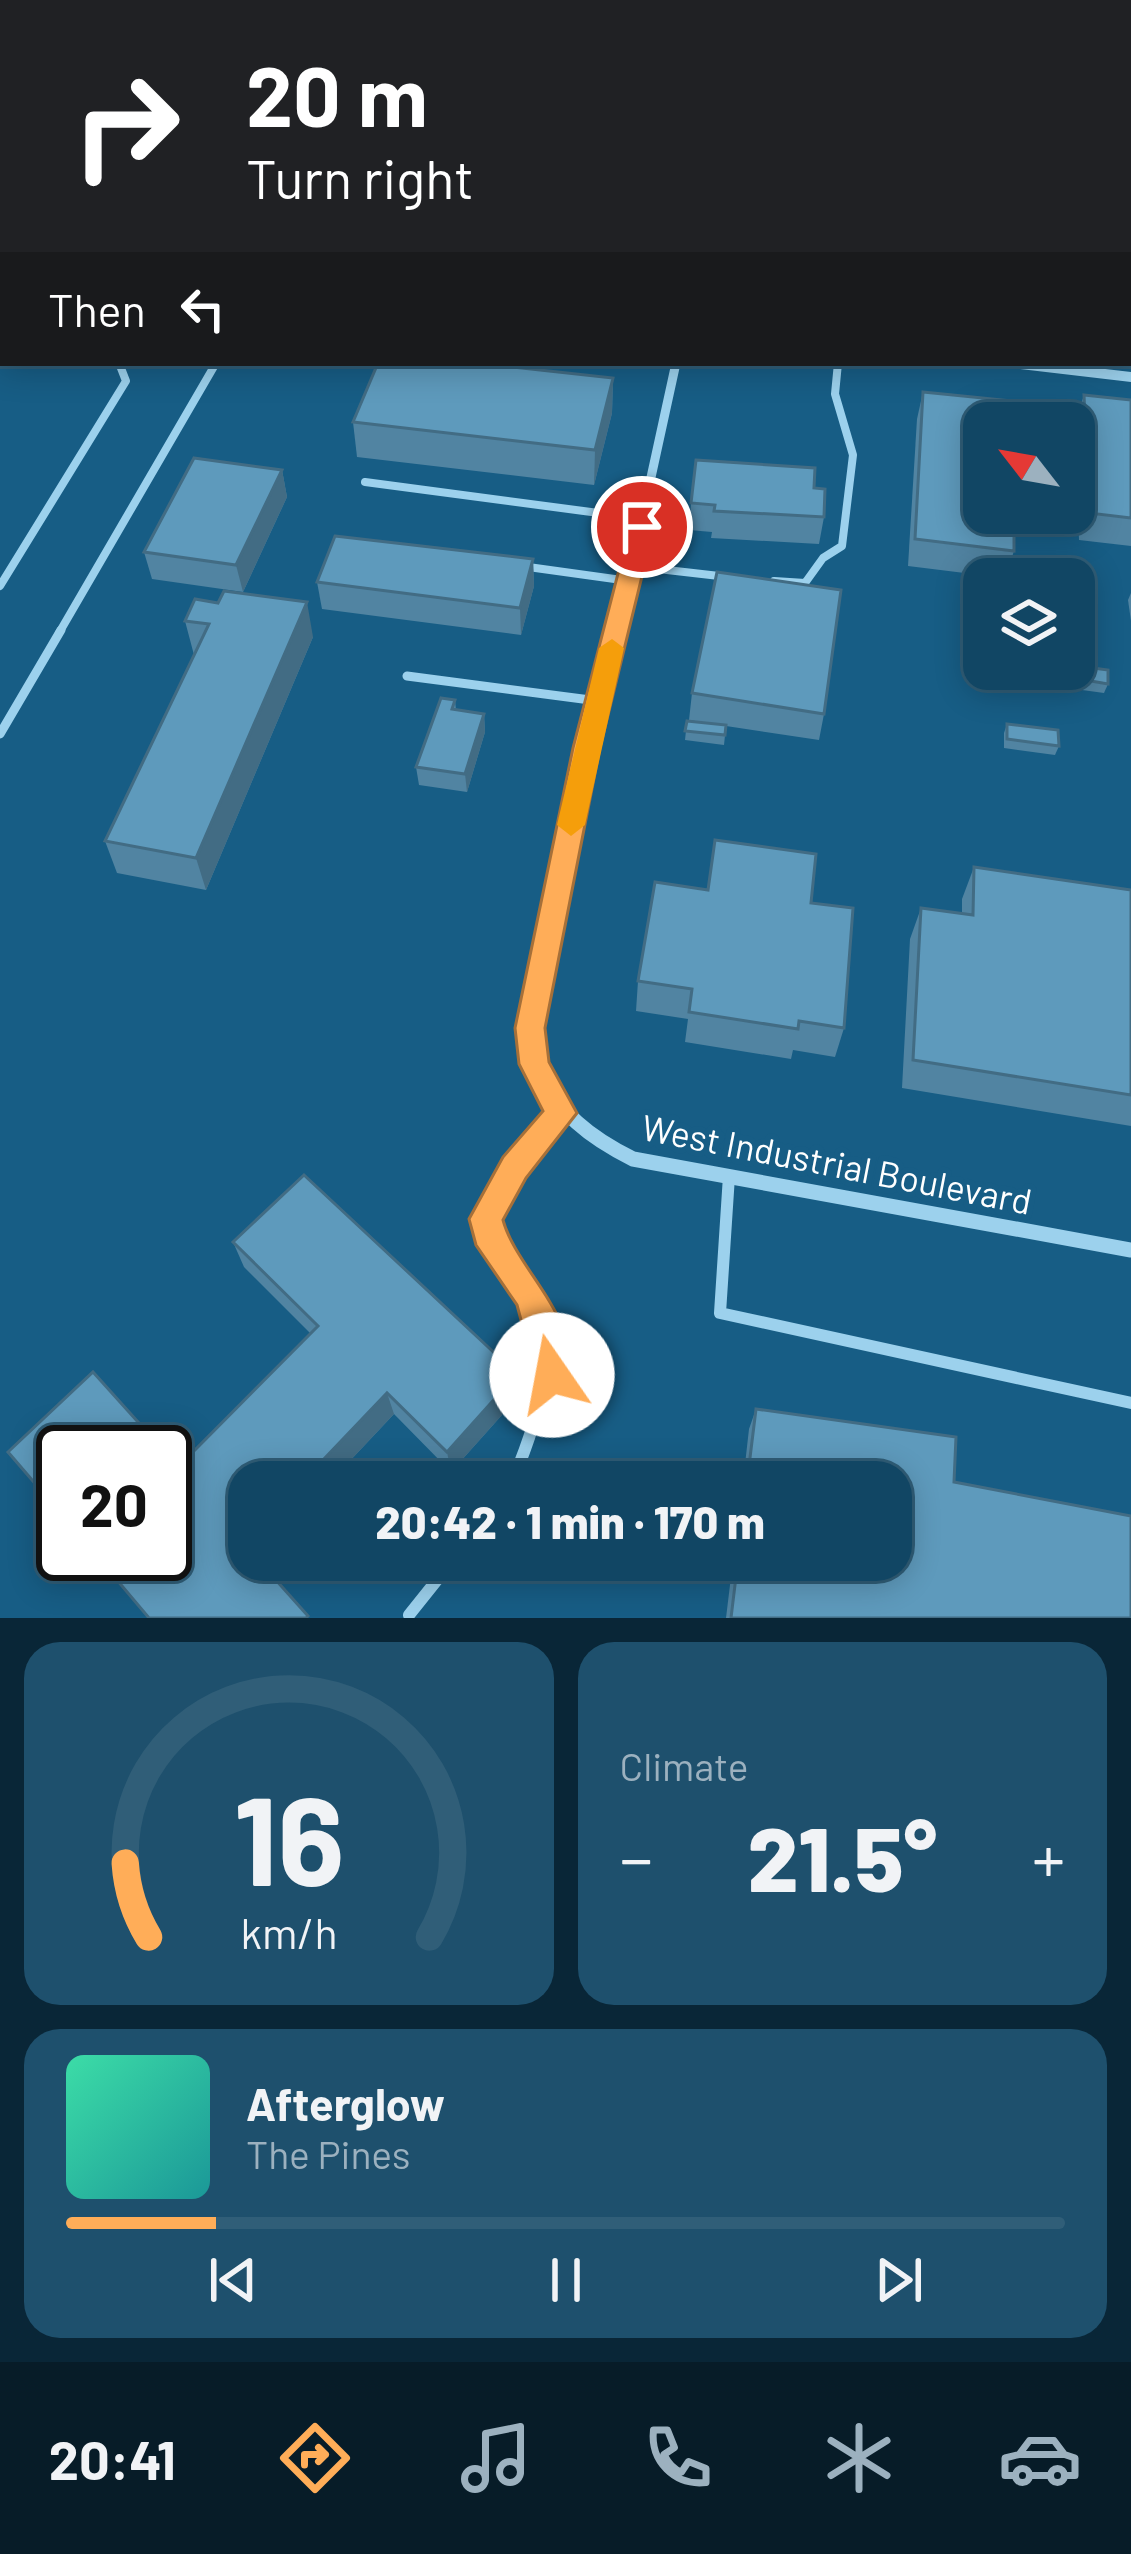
<!DOCTYPE html>
<meta charset="utf-8">
<style>
:root{--surface:#114664;--page:#1e506d;--text:#f1f3f6;--muted:#9cb1bf;--line:#305e78;--accent:#ffad58}
body{margin:0;font-family:Barlow,sans-serif;background:var(--page);color:var(--text);height:100vh;display:flex;flex-direction:column;font-size:45px;white-space:nowrap}
*{box-sizing:border-box;margin:0}
p{font-size:39px;color:var(--muted)}
.icon{flex:none;width:66px;height:66px;fill:none;stroke:currentColor;stroke-width:2;stroke-linecap:round;stroke-linejoin:round}
.map{position:relative;height:1618px;overflow:hidden}
.details{display:flex;flex-direction:column;gap:24px;padding:24px;background:#092637;flex:1}
.details>*{flex:none}
.guide{position:absolute;left:0px;top:0px;width:1131px;height:366px;box-shadow:0 6px 30px #0003,0 0 0 3px var(--line);background:#202124;color:#fff;overflow:hidden}
.needle{width:78px;rotate:301deg}
.controls{position:absolute;left:963px;top:402px;display:grid;gap:24px}
.controls a{display:grid;place-items:center;width:132px;height:132px;border-radius:24px;background:var(--surface);box-shadow:0 6px 30px #0003,0 0 0 3px var(--line);font-size:60px}
.speed{position:absolute;left:36px;top:1425px;display:flex;gap:24px;font-size:60px;font-weight:700;text-align:center}
.speed>*{display:grid;place-content:center;width:156px;height:156px;border-radius:50%;background:var(--surface);box-shadow:0 6px 30px #0003,0 0 0 3px var(--line);line-height:1}
.speed .limit{border:6px solid #111;border-radius:18px;background:#fff;color:#111}
.pin{position:absolute;display:grid;place-items:center;width:102px;height:102px;color:#fff;margin:-51px;border:6px solid #fff;border-radius:50%;box-shadow:0 3px 12px #0007}
.me{position:absolute;width:132px;margin:-66px;rotate:348deg;stroke-linejoin:round;filter:drop-shadow(0 0 9px #0008)}
.turn{display:flex;align-items:center;gap:42px;height:252px;padding:0 48px;font-size:54px}
.turn .icon{width:156px;height:156px;stroke-width:2.5}
.turn b{display:block;font-size:84px;line-height:102px}
.then{display:flex;align-items:center;height:114px;padding:0 48px;background:#0003;gap:24px;font-size:45px}
.big{font-size:90px;font-weight:800;line-height:1.1}
.details .card{flex:1;display:flex;flex-direction:column;justify-content:center;gap:18px;min-width:0;padding:0 42px;border-radius:36px;background:var(--page)}
.details .dial{align-items:center;gap:0}
.dial svg{height:312px;overflow:visible;fill:none;stroke:var(--line);stroke-width:7;stroke-linecap:round;text-anchor:middle}
.dial text{fill:var(--text);stroke:none}
.song{display:flex;align-items:center;gap:36px}
.cover{width:144px;height:144px;border-radius:18px;background:linear-gradient(135deg,hsl(160 70% 55%),hsl(180 70% 35%))}
.played{height:12px;border-radius:6px;background:linear-gradient(90deg,var(--accent) 15%,var(--line) 15%)}
.keys{display:flex;justify-content:space-around;direction:ltr}
.heat{display:flex;justify-content:space-between;align-items:center;font-size:66px;direction:ltr}
.details .tiles{flex:1;display:grid;gap:24px;grid-template-columns:1fr 1fr}
.card:last-child{grid-column:span 2}
.trip{position:absolute;left:228px;top:1461px;width:684px;height:120px;border-radius:36px;background:var(--surface);box-shadow:0 6px 30px #0003,0 0 0 3px var(--line);font-weight:800;line-height:120px;text-align:center}
.dock{display:flex;height:192px;justify-content:space-around;align-items:center;background:#071c28;color:var(--muted)}
.dock .icon{width:84px;height:84px}
.dock .current{color:var(--accent)}
.dock b{font-size:54px;color:var(--text)}
.map>svg:first-child{display:block}
</style>
<div class="map">
<svg width="1131" height="1618" viewBox="0 0 1131 1618">
<rect width="100%" height="100%" fill="#175d85"/>
<g fill="none" stroke-linecap="round" stroke-linejoin="round">
<!-- service-far3 -->
<path stroke="#9cd1ed" stroke-width="6" d="M574,0L578,3"/>
<!-- service-far2 -->
<g stroke="#9cd1ed" stroke-width="8">
<path d="M365,482L644,519"/>
<path d="M521,566L629,581"/>
<path d="M632,566L728,577"/>
<path d="M774,581L805,583L823,558L842,546L853,455L835,394L838,363"/>
<path d="M0,586L126,381L119,363"/>
<path d="M59,633L216,363"/>
</g>
<!-- service-far1 -->
<g stroke="#9cd1ed" stroke-width="9">
<path d="M407,676L598,701"/>
<path d="M0,734L61,630"/>
</g>
<!-- service -->
<g stroke="#9cd1ed" stroke-width="12">
<path d="M729,1176L720,1313L1131,1403"/>
<path d="M512,1482C545,1404 561,1340 510,1265C500,1250 484,1236 486,1217C491,1176 535,1142 561,1113"/>
<path d="M409,1615L453,1560"/>
</g>
<!-- minor-far2 -->
<path stroke="#9cd1ed" stroke-width="9" d="M617,633L676,363"/>
<!-- minor-far1 -->
<path stroke="#9cd1ed" stroke-width="12" d="M540,1071L530,1028L617,630"/>
<!-- minor -->
<path stroke="#9cd1ed" stroke-width="15" d="M539,1068C557,1113 591,1138 633,1159L1131,1250"/>
<!-- tertiary -->
<g fill="#9cd1ed" fill-rule="evenodd">
<rect x="0" y="241" width="3" height="9"/>
<path d="M1004,363H1054L1131,372V382L1012,368Z"/>
</g>
</g>
<!-- wall -->
<g fill="#5184a2">
<rect x="819" y="0" width="199" height="3"/>
<rect x="1128" y="50" width="3" height="121"/>
<path d="M3,96V160H0V100Z"/>
<path d="M1128,244H1131V326L1128,325Z"/>
<path d="M613,378L612,413L594,485L357,457L353,422Z"/>
<path d="M923,392L1014,551L1005,578L908,566L917,419Z"/>
<path d="M1084,395L1131,400V546L1079,540L1075,422Z"/>
<path d="M282,470L287,497L243,592L152,579L144,552Z"/>
<path d="M814,488L824,517L819,544L711,538L712,532L689,530L691,503Z"/>
<path d="M533,559L534,586L521,635L322,609L317,582Z"/>
<path d="M1131,593V621L1128,600Z"/>
<path d="M185,621L313,637L206,890L117,873L105,841L194,655Z"/>
<path d="M1086,667L1108,684L1104,693L1082,690V677Z"/>
<path d="M692,693L824,714L819,740L726,726L724,745L685,740L687,721L720,725L689,720Z"/>
<path d="M455,700L456,710L484,714L485,732L467,792L419,785L416,767Z"/>
<path d="M1007,724L1059,746L1055,755L1004,748V733Z"/>
<path d="M974,867L1131,890V1126L902,1088L910,939L921,908L962,914V899Z"/>
<path d="M708,890L811,903L844,1028L835,1057L793,1050L791,1059L685,1042L688,1019L636,1011L638,981Z"/>
<path d="M233,1242L517,1374L519,1396L451,1472L394,1414L330,1482H249L178,1467L311,1334L244,1267Z"/>
<path d="M756,1409L954,1482L1131,1618H726L733,1560H891V1482H743L749,1429Z"/>
</g>
<!-- shaded-wall -->
<g fill="#426c84">
<path d="M613,378L612,413L594,485L595,450Z"/>
<path d="M282,470L287,497L243,592L236,565Z"/>
<path d="M533,559L534,586L521,635L520,608Z"/>
<path d="M307,602L313,637L206,890L196,858Z"/>
<path d="M484,714L485,732L467,792L465,774Z"/>
<path d="M517,1374L519,1396L451,1472L447,1452Z"/>
<path d="M387,1393L394,1414L330,1482H302Z"/>
</g>
<!-- building -->
<g fill="#5e9abc" stroke="#426c84" stroke-width="3">
<path d="M443,0H570L574,3H447Z"/>
<rect x="1128" y="50" width="3" height="45"/>
<path d="M3,96V128L0,127V100Z"/>
<rect x="1128" y="102" width="3" height="50"/>
<rect x="1128" y="244" width="3" height="62"/>
<path d="M378,363H476L613,378L595,450L353,422Z"/>
<path d="M923,392L1013,401V423H984V513H1014V551L915,539Z"/>
<path d="M1084,395L1131,400V518L1089,513Z"/>
<path d="M194,458L282,470L236,565L144,552Z"/>
<path d="M696,460L815,468L814,488L825,489L824,517L714,511L715,505L691,503Z"/>
<path d="M335,536L533,559L520,608L317,582Z"/>
<path d="M717,572L841,590L824,714L692,693Z"/>
<path d="M224,591L307,602L196,858L105,841L209,624L185,621L195,599L218,603Z"/>
<path d="M1086,667L1108,670V684L1085,680Z"/>
<path d="M441,698L455,700L452,709L484,714L465,774L416,767Z"/>
<path d="M687,721L726,725L725,735L685,731Z"/>
<path d="M1007,724L1058,730L1059,746L1007,739Z"/>
<path d="M715,840L816,854L811,903L853,908L844,1028L799,1021L798,1029L689,1012L692,989L638,981L655,882L708,890Z"/>
<path d="M974,867L1131,890V1095L913,1060L921,908L973,915Z"/>
<path d="M304,1175L517,1374L447,1452L387,1393L302,1482H249V1538L243,1544L249,1550V1560H258L308,1616L306,1618H149L95,1554H165V1452L178,1467L318,1326L233,1242Z"/>
<path d="M93,1372L165,1452H63V1516L8,1452Z"/>
<path d="M756,1409L956,1437L954,1482L1131,1516V1618H731L738,1560H891V1482H747Z"/>
</g>
<!-- route -->
<path fill="#ffad58" stroke="#a67039" stroke-width="3" d="M642,520L654,527L600,748L545,1028L549,1062L577,1113L526,1178L503,1220C517,1272 590,1325 564,1387L552,1392L539,1387L517,1305L476,1245L469,1219L503,1157L543,1111L519,1064L515,1028L573,748L630,527Z"/>
<!-- slow -->
<path fill="#f59e0b" d="M612,639L624,648L585,825L571,836L557,825L599,648Z"/>
<g text-anchor="middle" dominant-baseline="central" stroke-width="12" stroke-linejoin="round" paint-order="stroke">
<!-- street labels -->
<g font-size="36" fill="#fff" stroke="#175d85">
<text transform="translate(837 1163) rotate(11)">West Industrial Boulevard</text>
</g>
</g>
</svg>
<div class="controls">
<a><svg class="needle" viewBox="-14 -14 28 28"><path d="M0-13l5 13h-10z" fill="#e53935"/><path d="M0 13l5-13h-10z" fill="#9cb1bf"/></svg></a>
<a><svg class="icon" aria-label="layers" viewBox="0 0 24 24"><path d="M12 4l9 5-9 5-9-5zM3 14l9 5 9-5"/></svg></a>
</div>
<div class="speed"><div class="limit">20</div></div>
<div class="pin" style="left:642px;top:527px;background:#d93025"><svg class="icon" aria-label="arrive" viewBox="0 0 24 24"><path d="M6 21V4h12l-3 4 3 4H6"/></svg></div>
<svg class="me" style="left:552px;top:1375px" viewBox="-20 -20 40 40"><circle r="19" fill="#fff"/><path d="M0-13L10 11 0 6-10 11z" fill="#ffad58"/></svg>
<div class="trip">20:42 · 1 min · 170 m</div>
<div class="guide">
<div class="turn"><svg class="icon" aria-label="right" viewBox="0 0 24 24"><path d="M7 20v-9h11M14 6l5 5-5 5"/></svg><div><b>20 m</b>Turn right</div></div>
<div class="then">Then<svg class="icon" aria-label="left" viewBox="0 0 24 24"><path d="M17 20v-9H6M10 6l-5 5 5 5"/></svg></div>
</div>
</div>
<section class="details">
<div class="tiles">
<div class="card dial"><svg viewBox="0 0 100 80">
<path d="M14 69A42 42 0 1 1 86 69"/>
<path d="M14 69A42 42 0 0 1 8 50" stroke="#ffad58"/>
<text x="50" y="56" font-size="32" font-weight="700">16</text>
<text x="50" y="72" font-size="11">km/h</text>
</svg></div>
<div class="card"><p>Climate</p>
<div class="heat"><a>−</a><b class="big">21.5°</b><a>+</a></div>
</div>
<div class="card">
<div class="song"><i class="cover"></i><div><b>Afterglow</b><p>The Pines</p></div></div>
<div class="played"></div>
<div class="keys"><svg class="icon" aria-label="previous" viewBox="0 0 24 24"><path d="M18 5L8 12l10 7zM5 5v14"/></svg><svg class="icon" aria-label="pause" viewBox="0 0 24 24"><path d="M8 5v14M16 5v14"/></svg><svg class="icon" aria-label="next" viewBox="0 0 24 24"><path d="M6 5l10 7-10 7zM19 5v14"/></svg></div>
</div>
</div>
</section>
<nav class="dock">
<b>20:41</b>
<svg class="icon current" aria-label="directions" viewBox="0 0 24 24"><path d="M12 3l9 9-9 9-9-9zM9 14v-3h6M13 9l2 2-2 2"/></svg>
<svg class="icon" aria-label="music" viewBox="0 0 24 24"><path d="M9 18V5l10-2v13"/><circle cx="6" cy="18" r="3"/><circle cx="16" cy="16" r="3"/></svg>
<svg class="icon" aria-label="phone" viewBox="0 0 24 24"><path d="M5 4h4l2 5-3 2q2 4 5 5l2-3 5 2v4C11 20 4 13 5 4z"/></svg>
<svg class="icon" aria-label="climate" viewBox="0 0 24 24"><path d="M12 3v18M4 7l16 10M4 17L20 7"/></svg>
<svg class="icon" aria-label="car" viewBox="0 0 24 24"><path d="M5 17H2v-5l4-1 3-4h7l3 4 3 1v5h-3M9 17h6M6 11h13"/><circle cx="7" cy="17" r="2"/><circle cx="17" cy="17" r="2"/></svg>
</nav>
